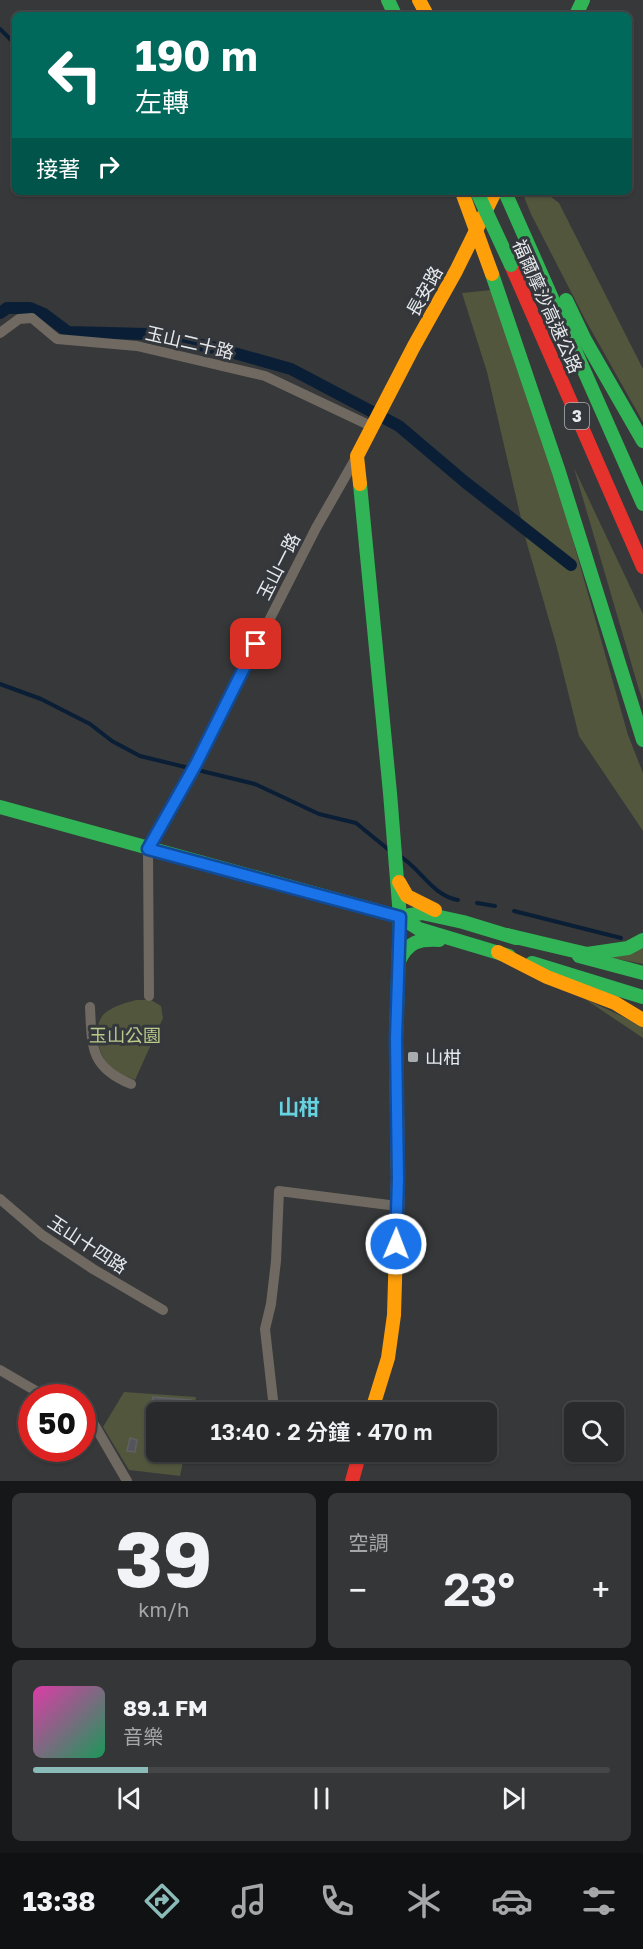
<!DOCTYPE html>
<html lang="zh-TW">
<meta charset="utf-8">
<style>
:root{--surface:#282a2c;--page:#343638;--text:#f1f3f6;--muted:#a5a7a9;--line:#444648;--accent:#8bbbb9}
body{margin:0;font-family:"Golos Text","Noto Sans TC",sans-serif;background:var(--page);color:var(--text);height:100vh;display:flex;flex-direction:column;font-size:22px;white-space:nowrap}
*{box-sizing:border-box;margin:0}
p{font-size:20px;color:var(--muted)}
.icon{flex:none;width:33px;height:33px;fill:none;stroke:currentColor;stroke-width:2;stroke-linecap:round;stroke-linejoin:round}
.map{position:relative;height:1481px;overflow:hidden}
.drawer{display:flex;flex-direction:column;gap:12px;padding:12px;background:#161718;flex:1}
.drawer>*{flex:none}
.hud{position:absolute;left:12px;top:12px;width:620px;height:183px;border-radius:9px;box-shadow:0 2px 4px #0004,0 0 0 2px var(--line);background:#00695c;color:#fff;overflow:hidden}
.tools{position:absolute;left:564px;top:1402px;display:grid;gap:12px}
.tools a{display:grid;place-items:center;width:60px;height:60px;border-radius:9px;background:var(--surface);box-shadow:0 2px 4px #0004,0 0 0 2px var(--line);font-size:30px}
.speed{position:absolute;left:18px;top:1384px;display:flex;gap:12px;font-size:30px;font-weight:700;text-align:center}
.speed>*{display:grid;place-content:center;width:78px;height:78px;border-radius:50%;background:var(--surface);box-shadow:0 2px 4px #0004,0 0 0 2px var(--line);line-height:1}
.speed .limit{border:9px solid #d22;background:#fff;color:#111}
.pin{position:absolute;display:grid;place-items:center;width:51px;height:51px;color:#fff;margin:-26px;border-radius:12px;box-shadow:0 3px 9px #0006}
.me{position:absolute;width:66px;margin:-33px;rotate:1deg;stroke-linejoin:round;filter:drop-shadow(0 0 4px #0008)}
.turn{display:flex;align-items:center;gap:21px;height:126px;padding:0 24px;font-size:27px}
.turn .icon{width:78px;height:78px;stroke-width:2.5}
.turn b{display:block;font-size:42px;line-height:51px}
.then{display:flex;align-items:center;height:57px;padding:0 24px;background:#0003;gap:12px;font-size:22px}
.big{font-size:45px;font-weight:600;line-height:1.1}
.drawer .tile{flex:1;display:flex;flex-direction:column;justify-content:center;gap:9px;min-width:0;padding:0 21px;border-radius:9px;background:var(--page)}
.drawer .dial{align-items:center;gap:0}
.dial b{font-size:78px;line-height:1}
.song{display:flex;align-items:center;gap:18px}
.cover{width:72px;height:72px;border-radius:9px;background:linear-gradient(135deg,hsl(320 70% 55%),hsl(150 70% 35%))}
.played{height:6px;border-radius:3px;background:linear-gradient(90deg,var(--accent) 20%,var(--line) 20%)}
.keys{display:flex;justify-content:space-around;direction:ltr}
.heat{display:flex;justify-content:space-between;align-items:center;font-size:33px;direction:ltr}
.drawer .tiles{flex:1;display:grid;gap:12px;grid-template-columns:1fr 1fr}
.tile:last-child{grid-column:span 2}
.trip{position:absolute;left:146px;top:1402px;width:351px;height:60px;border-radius:9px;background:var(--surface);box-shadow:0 2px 4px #0004,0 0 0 2px var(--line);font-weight:600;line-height:60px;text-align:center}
.tabs{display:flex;height:96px;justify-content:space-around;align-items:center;background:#101112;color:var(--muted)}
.tabs .icon{width:42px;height:42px}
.tabs .active{color:var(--accent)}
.tabs b{font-size:27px;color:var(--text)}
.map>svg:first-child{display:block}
</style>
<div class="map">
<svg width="643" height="1481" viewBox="0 0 643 1481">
<rect width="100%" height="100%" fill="#36383a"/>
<!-- green -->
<g fill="#51563d">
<path d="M522,192H545L559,203L643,369V422L586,321L531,214Z"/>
<path d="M491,290L557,484L628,735L643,773V831L579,736L556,644L527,544L487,372L462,293Z"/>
<path d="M574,468L643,614V702L637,683Z"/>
<path d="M643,946V964L607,957Z"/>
<path d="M585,999L643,1026V1038Z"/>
<path d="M136,1000H151L161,1006L163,1018L135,1080C128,1077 119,1074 113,1070C99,1059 90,1026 105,1013C114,1006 125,1003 136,1000Z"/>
<path d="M124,1392L196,1397L193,1413H156V1452H185L180,1476L129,1470L103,1427Z"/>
</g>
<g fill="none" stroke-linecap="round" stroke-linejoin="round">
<!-- stream -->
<g stroke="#0a1f36" stroke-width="4">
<path d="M0,29L15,44"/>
<path d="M0,684L41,699L90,724L112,741L140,756L255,784L319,814L356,823L389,850"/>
<path d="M398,855C420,867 431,895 458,900"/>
<path d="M477,903L495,906"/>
<path d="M514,911L621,938"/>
</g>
<!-- canal -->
<path stroke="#0a1f36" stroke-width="12" d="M0,313L7,308H30L44,314L68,332L147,334L220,349L291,369L399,426L465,482L571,565"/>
</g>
<!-- building -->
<g fill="#54555c" stroke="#606163" stroke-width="1.5">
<path d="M153,1397L191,1400L188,1413H156V1439H145Z"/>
<path d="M130,1438L137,1440L135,1452L127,1451Z"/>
</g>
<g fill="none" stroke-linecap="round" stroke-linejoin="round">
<!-- street -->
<g stroke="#706961" stroke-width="10">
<path d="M0,333L19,319L32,318L57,339L137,346L265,376L373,427"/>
<path d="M149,996L148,849L196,764L316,528L357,456"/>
<path d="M90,1007C92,1047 90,1067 131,1084"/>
<path d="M0,1199L42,1235L93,1269L163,1310"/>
<path d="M0,1370L48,1398"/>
<path d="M273,1400L265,1329L271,1304L276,1261L279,1191L397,1206"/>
<path d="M82,1419L95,1426L127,1481"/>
</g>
<!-- fast -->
<g stroke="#30b455" stroke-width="14">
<path d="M388,0L395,15"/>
<path d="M576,15L583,0"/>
<path d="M505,192L643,504"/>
<path d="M492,274L559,472L643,740"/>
<path d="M566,300L585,340L643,441"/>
<path d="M360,484L390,793L400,917L396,1039L397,1111"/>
<path d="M0,807L400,917L419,929L509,956"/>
<path d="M400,917L422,913L463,922L516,938"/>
<path d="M507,935L587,954L628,948L643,940"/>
<path d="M579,956L643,973"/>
<path d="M399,961C408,942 418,939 439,940"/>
<path d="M532,963L643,997"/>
</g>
<!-- slow -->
<g stroke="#ff9f0a" stroke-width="14">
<path d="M419,0L427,15"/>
<path d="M360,484L357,456L414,346L456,271L495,192"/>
<path d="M399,882L407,896L435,910"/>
<path d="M498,952L547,977L615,1003L643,1020"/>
<path d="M371,1413L388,1358L394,1315L398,1179L397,1111"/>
</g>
<!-- jam -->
<g stroke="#e5322d" stroke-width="14">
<path d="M511,265L643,567"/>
<path d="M352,1481L360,1452"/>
</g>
<!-- fast-bridge -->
<path stroke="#30b455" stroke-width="14" d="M477,192L511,265"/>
<!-- slow-bridge -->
<path stroke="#ff9f0a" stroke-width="14" d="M462,192L492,274"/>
</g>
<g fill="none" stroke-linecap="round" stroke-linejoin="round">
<defs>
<path id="route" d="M256,644L196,764L148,849L400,917L396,1039L398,1179L396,1244"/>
</defs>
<!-- route casing -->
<use href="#route" stroke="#114b97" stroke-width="15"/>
<!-- route -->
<use href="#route" stroke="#1a73e8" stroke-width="10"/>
</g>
<!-- markers -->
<rect fill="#a9acae" stroke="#34373c" stroke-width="2" x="407" y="1051" width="12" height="12" rx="3"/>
<g text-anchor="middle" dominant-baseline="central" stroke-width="6" stroke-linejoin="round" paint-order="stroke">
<!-- shield labels -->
<rect fill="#34373c" stroke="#b1b4b8" stroke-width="1.5" x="565" y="403" width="24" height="26" rx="4.5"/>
<g font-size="16" font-weight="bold" fill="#e7eaed">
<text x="577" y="416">3</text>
</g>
<!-- street labels -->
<g font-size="18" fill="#e7eaed" stroke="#34373c">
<text transform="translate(424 291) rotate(-61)">長安路</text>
<text transform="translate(548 306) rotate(66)">福爾摩沙高速公路</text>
<text transform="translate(190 342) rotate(13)">玉山二十路</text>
<text transform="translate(278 566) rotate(-63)">玉山一路</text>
<text transform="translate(88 1244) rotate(33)">玉山十四路</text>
</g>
<!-- park labels -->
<g font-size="18" fill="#bbc989" stroke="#34373c">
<text x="125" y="1035">玉山公園</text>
</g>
<!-- poi labels -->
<g font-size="18" fill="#e7eaed" stroke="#34373c" text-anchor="start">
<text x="425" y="1057">山柑</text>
</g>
<!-- quarter labels -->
<g font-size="21" font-weight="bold" fill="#68d3e0" stroke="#34373c">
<text x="299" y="1107">山柑</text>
</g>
</g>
</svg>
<div class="tools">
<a><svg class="icon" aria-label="search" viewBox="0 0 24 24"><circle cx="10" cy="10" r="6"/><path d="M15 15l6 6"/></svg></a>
</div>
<div class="speed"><div class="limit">50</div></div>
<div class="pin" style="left:256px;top:644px;background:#d93025"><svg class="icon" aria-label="arrive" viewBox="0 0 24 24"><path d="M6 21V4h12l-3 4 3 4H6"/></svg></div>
<svg class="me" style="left:396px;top:1244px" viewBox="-20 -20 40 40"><circle r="17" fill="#1a73e8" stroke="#fff" stroke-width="3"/><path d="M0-11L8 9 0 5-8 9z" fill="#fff"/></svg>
<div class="trip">13:40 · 2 分鐘 · 470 m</div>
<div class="hud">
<div class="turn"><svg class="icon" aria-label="left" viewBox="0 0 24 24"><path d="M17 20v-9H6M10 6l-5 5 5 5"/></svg><div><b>190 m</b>左轉</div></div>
<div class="then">接著<svg class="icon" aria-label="right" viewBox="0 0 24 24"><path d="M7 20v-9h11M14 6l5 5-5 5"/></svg></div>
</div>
</div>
<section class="drawer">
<div class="tiles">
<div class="tile dial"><b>39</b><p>km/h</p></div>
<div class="tile"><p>空調</p>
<div class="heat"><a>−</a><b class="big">23°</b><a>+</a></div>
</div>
<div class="tile">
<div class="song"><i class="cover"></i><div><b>89.1 FM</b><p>音樂</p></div></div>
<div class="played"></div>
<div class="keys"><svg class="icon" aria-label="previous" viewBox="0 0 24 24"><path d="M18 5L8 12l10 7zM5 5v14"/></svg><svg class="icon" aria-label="pause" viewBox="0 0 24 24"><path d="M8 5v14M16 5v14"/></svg><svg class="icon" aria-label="next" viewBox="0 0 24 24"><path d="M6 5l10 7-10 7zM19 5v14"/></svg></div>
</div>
</div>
</section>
<nav class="tabs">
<b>13:38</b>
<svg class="icon active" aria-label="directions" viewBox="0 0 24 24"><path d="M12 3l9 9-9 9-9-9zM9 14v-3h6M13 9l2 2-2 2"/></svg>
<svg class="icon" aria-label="music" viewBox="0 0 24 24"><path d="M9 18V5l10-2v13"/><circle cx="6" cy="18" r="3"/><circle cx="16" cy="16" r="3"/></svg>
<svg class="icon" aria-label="phone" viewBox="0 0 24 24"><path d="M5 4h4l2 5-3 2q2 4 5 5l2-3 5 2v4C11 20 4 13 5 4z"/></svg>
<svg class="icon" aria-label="climate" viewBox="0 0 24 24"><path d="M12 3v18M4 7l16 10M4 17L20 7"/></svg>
<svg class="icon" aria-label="car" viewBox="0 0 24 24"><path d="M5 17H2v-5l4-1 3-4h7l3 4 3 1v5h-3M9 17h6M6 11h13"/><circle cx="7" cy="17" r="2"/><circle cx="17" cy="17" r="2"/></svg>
<svg class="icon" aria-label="filters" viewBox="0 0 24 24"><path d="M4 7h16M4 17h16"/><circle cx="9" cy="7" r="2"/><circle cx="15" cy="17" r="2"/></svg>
</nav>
